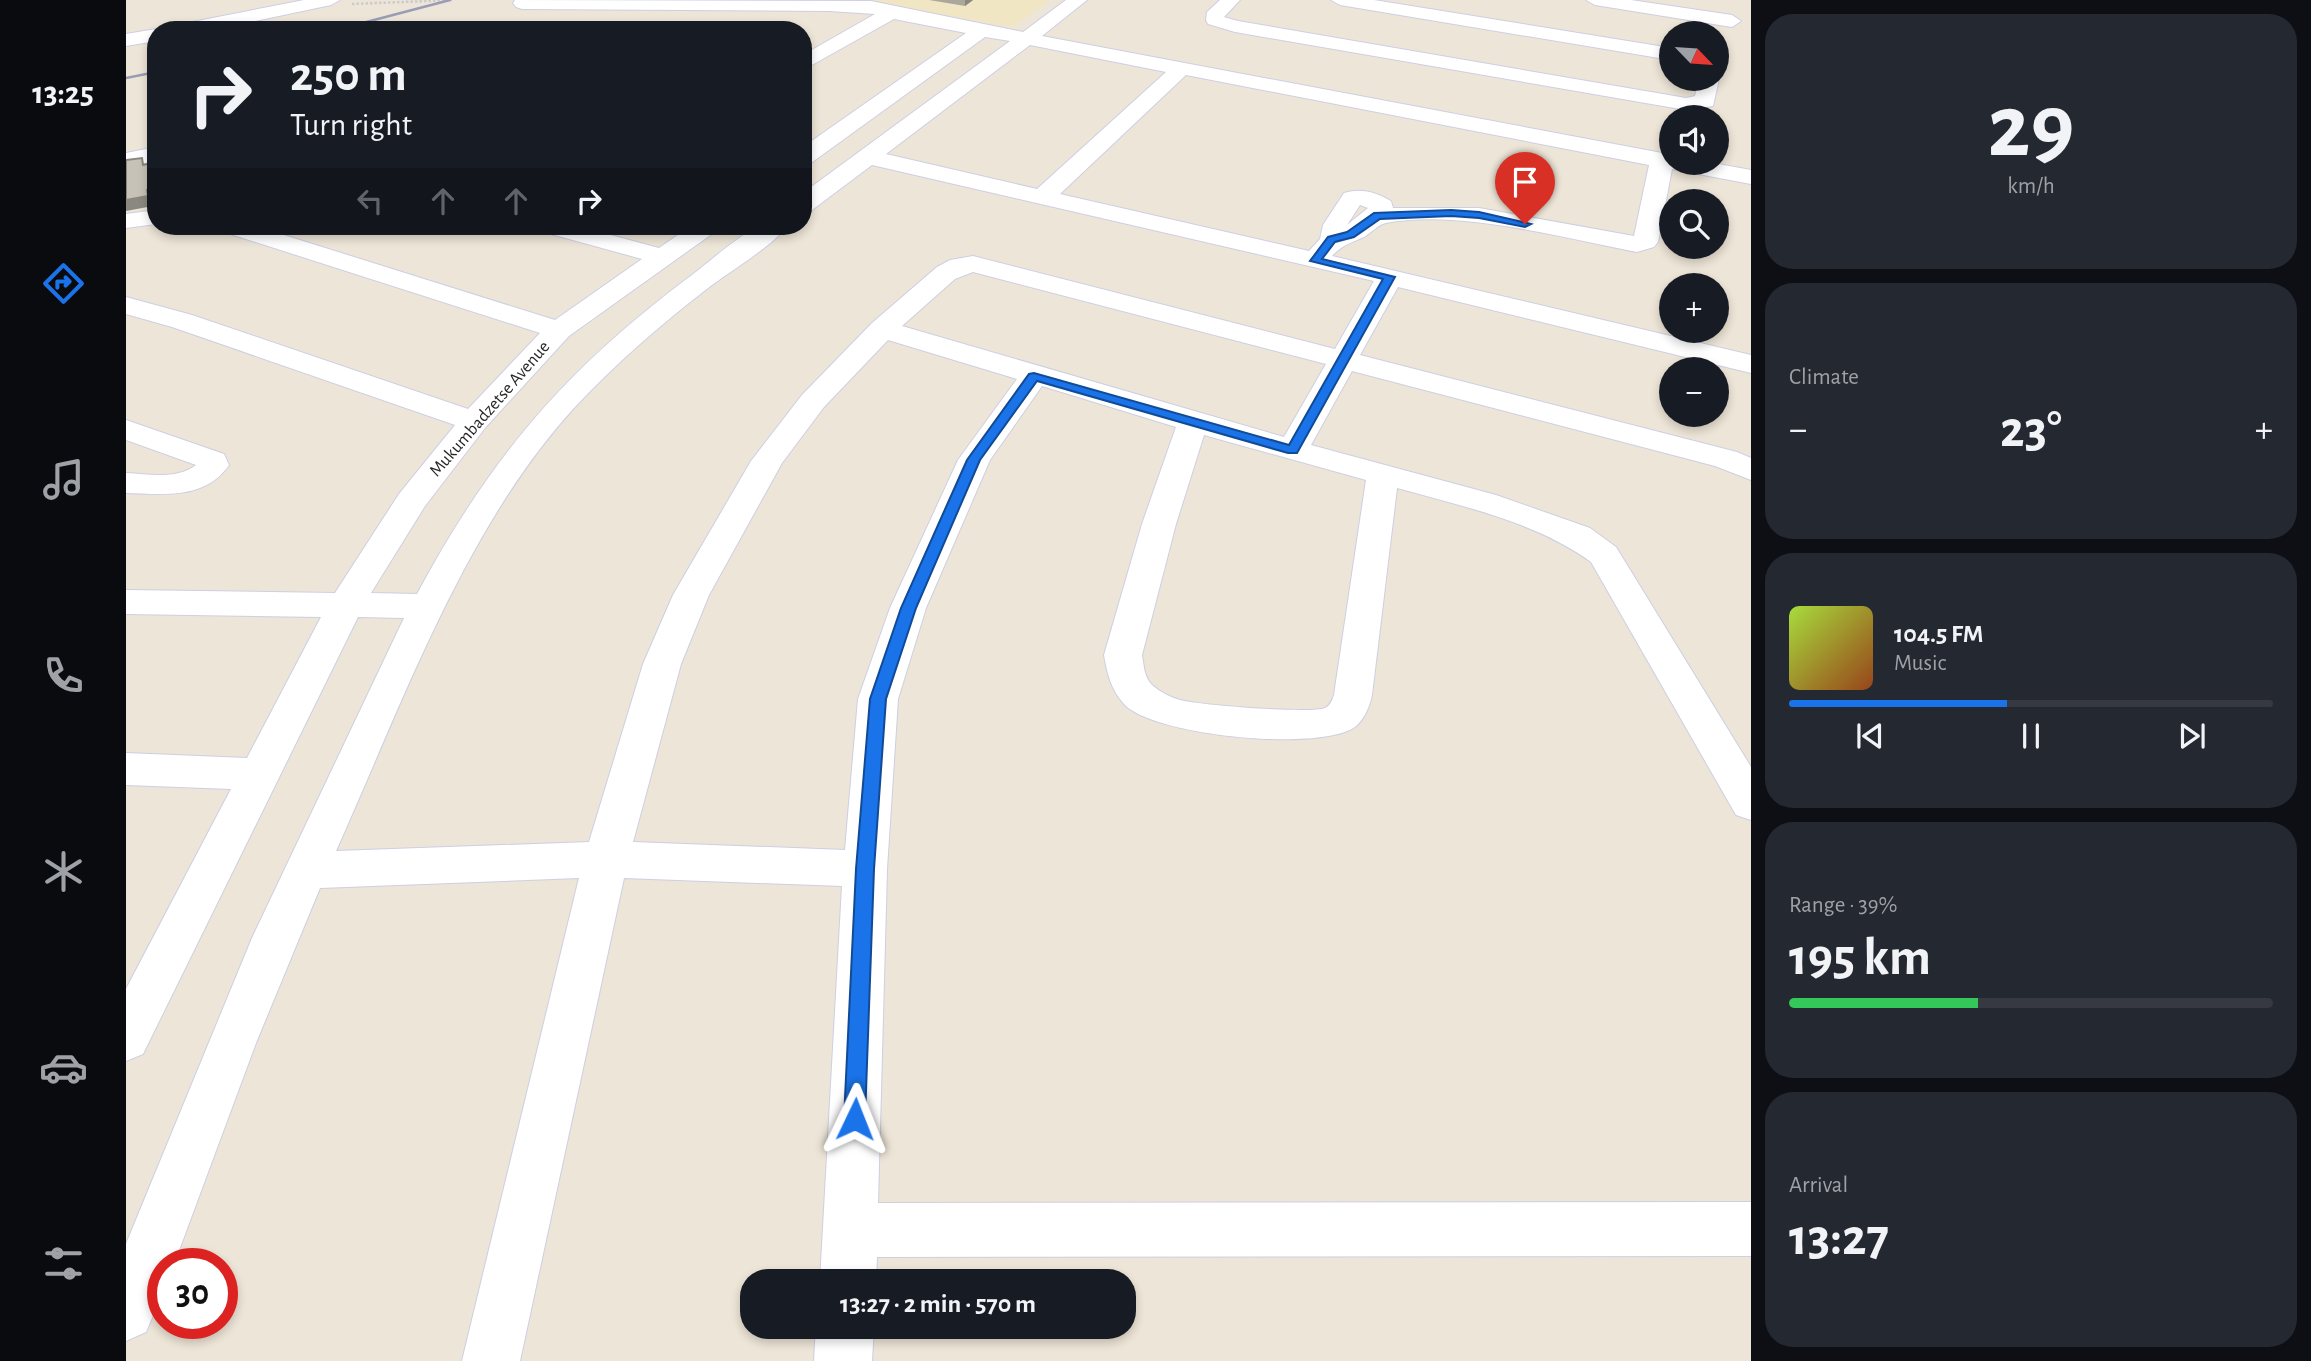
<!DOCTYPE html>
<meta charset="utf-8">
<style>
:root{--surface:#171b24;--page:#242831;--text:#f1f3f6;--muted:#9ea1a6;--line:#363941;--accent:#1a73e8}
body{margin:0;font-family:"Alegreya Sans",sans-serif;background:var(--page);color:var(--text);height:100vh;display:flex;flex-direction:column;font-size:26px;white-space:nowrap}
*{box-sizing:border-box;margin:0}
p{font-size:23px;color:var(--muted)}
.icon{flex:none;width:38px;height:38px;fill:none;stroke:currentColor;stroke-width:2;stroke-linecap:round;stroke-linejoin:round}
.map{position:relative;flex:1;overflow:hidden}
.side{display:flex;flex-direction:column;gap:14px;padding:14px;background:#0d0f14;width:560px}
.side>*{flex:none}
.guide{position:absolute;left:21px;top:21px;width:665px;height:214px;border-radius:28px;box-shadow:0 4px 10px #0003;background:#171b24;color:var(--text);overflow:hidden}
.needle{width:46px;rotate:115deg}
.fabs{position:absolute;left:1533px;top:21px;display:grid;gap:14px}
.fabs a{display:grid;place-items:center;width:70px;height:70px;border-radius:50%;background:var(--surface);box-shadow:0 4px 10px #0003;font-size:35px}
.speed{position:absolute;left:21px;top:1248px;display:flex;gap:14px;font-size:35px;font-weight:700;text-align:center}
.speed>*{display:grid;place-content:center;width:91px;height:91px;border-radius:50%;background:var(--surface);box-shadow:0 4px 10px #0003;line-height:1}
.speed .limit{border:10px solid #d22;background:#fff;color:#111}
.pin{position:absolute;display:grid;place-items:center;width:60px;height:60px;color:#fff;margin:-72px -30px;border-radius:50% 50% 50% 0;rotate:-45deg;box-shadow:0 0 7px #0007}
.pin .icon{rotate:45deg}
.me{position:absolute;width:77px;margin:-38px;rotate:2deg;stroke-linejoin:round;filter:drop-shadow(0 0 5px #0008)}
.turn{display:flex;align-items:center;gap:24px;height:147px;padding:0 28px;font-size:32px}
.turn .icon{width:91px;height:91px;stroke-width:2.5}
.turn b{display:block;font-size:49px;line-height:60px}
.lanes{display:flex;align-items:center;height:66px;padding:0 28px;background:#0003;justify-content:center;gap:35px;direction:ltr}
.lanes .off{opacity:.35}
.big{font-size:52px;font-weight:700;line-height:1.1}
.side .widget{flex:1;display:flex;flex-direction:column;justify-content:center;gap:10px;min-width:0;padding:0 24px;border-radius:28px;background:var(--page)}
.side .dial{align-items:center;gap:0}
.dial b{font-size:91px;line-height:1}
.song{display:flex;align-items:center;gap:21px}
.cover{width:84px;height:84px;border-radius:10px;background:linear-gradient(135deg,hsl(80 70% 55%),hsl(20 70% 35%))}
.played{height:7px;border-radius:4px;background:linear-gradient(90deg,var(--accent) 45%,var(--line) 45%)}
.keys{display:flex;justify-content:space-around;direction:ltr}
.heat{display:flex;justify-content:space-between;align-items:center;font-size:38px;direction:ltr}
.charge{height:10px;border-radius:5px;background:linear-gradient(90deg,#34c759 39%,var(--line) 0)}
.trip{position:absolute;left:614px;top:1269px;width:396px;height:70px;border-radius:28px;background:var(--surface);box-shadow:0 4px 10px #0003;font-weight:700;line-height:70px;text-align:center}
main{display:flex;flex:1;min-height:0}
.dock{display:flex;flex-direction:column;width:126px;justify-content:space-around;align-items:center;background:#090b0e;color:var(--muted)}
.dock .icon{width:49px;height:49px}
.dock .selected{color:var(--accent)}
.dock b{font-size:32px;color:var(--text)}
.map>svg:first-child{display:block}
</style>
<main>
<nav class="dock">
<b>13:25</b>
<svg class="icon selected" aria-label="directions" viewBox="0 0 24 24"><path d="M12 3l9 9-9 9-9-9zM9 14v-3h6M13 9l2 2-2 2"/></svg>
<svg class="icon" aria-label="music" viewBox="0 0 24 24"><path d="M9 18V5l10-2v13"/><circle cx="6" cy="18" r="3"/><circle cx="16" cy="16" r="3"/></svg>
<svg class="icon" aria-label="phone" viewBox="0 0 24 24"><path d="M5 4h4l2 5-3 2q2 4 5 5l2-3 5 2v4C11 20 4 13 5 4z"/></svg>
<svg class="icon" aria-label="climate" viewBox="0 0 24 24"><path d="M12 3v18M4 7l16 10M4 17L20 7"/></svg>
<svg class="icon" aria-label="car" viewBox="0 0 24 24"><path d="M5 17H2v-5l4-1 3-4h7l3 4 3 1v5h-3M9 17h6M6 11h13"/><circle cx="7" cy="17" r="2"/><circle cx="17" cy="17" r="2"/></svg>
<svg class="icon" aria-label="filters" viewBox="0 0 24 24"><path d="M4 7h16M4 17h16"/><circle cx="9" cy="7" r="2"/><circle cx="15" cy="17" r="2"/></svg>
</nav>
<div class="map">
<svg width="1625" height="1361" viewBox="0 0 1625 1361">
<rect width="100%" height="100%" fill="#ede5d7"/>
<!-- education -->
<path fill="#f1e6c4" d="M730,0H924L887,27Z"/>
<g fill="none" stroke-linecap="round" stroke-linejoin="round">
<defs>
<g id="minor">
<path d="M178,0H214L205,5L86,30H47L56,24Z"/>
<path d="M389,0L745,1L897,32L940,0H961L916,36L1536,153L1545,155V163H1587L1625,170V184L1546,169L1532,242L1528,247L1511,252C1439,238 1331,209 1260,223C1253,224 1245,233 1238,237C1225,243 1216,245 1206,256L1625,355V373L1272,287L1234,355L1611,452L1625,458V480L1589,466L1226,371L1185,445L1370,495L1464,528L1490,547L1625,767V820L1610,815L1465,562C1410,522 1336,506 1271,488L1246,695C1244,706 1238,720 1229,727C1194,752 1027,736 998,704C985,690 981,673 978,655L1016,524L1050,427L916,386L864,460L800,608L772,699L761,869L752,1203L1625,1202V1256L751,1257L750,1281H694L716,886L498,878L394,1361H336L453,878L194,888L130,1043L48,1264H37V1292L20,1332L0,1341V1244L126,938L278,618L232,617L17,1054L0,1061V989L105,789L0,785V753L121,758L195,617L0,614V590L209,593L273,494L329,425L46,327L0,314V297L66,315L342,409L414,333L95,231L92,226H129L429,320L516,259L414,231L411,226H451L533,248L565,226H593L590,231L443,336L359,428L299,506L245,593L291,594C365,456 441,368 566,275C579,265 622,228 635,226C643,224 654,226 661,226C648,245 603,272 582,288C534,325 489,364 448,408C339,527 276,704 210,851L463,842L517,664L547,595L625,461L676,395L746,323L811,267L824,260L847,256L1209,349L1248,281L746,165L686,210L677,212V193L884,41L859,37L685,163L677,165V147L840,33L768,19L677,70V55L749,14L703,11L396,9L390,7L387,3ZM904,45L1040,72L911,189L760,154ZM1060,75L1523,165L1508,236L1353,208H1267L1265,201C1249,192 1236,188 1218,193L1197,225L1194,239L1183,251L934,194ZM1234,205L1242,208L1221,225ZM847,272L1200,364L1158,437L776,326L829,279ZM762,340L891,379L832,460L764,608L732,699L719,850L507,842L555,664L583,595L656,463L698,407ZM1078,435L1240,480L1208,695C1206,700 1205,705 1199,708C1184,714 1073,705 1054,700C1044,697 1034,692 1026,685C1018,677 1018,666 1016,655L1050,524Z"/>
<path d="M1094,0H1114L1098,17L1112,21L1560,98L1569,96L1573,79H1591V75L1593,79L1587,106L1560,110L1109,32L1082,24L1080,20L1081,12Z"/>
<path d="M1205,0H1248L1545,48V60L1214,5Z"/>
<path d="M1460,0H1505L1606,15L1615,21L1606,27L1469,5Z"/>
<path d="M30,29L32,30H30V41L0,46V34Z"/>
<path d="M20,149L28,151V161L0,167V153Z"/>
<path d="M30,210V224L0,228V214Z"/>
<path d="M0,420L98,454L103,465C79,500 38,494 0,493V473C23,474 50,480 70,465L0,440Z"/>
<path d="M690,1326H748L746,1361H688Z"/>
</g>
</defs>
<!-- minor casing -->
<use href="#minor" stroke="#cdcfe3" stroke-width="2"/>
<!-- path -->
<path stroke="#cbcbcb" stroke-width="2.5" stroke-dasharray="2.5 2" stroke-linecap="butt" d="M226,4L326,0"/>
<!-- minor -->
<use href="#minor" fill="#fff" fill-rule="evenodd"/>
<!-- rail -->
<g stroke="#9a9cb5" stroke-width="2.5">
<path d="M210,30L324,0"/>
<path d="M0,78L30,72"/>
</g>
</g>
<!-- wall -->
<path fill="#aba79d" d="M803,0H847L839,6Z"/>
<!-- shaded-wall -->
<g fill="#8b8880">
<path d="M839,0H847L839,6Z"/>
<path d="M30,188V199L26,200L27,206L0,211V200L21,190Z"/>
</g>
<!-- building -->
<path fill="#c7c2b7" stroke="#8b8880" stroke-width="2" d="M16,158L17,165L30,162V188L21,190L22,196L0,200V160Z"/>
<!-- route -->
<path fill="#1a73e8" stroke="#114b97" stroke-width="2" d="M1325,210L1353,212L1405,224L1399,227L1353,218L1325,216L1254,219L1228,237L1209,242L1196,259L1269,277L1171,453H1162L911,381L854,460L790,608L760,699L748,869L739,1119L736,1126L729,1129L721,1126L718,1119L730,869L744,699L775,608L841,460L903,374L908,373L1163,445L1257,279L1184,261L1202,237L1221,232L1248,213Z"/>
<g text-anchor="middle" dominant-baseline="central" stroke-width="5" stroke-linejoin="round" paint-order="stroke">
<!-- far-street labels -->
<g font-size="18" fill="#282828" stroke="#fff">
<text transform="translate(364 409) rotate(-49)">Mukumbadzetse Avenue</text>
</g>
</g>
</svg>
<div class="fabs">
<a><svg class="needle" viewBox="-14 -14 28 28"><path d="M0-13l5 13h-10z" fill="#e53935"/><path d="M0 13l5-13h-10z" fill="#9ea1a6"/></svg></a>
<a><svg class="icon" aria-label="sound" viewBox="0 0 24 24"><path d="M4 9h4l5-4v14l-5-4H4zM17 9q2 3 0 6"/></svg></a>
<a><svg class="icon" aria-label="search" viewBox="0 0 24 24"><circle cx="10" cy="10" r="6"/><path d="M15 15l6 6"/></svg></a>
<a>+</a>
<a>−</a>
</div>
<div class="speed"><div class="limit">30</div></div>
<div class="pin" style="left:1399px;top:224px;background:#d93025"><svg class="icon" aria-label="arrive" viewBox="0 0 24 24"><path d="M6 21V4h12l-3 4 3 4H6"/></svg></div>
<svg class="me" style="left:729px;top:1119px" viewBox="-20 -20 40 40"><path d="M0-17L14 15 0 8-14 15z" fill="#1a73e8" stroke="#fff" stroke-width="4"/></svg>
<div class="trip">13:27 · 2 min · 570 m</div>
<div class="guide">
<div class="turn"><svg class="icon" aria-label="right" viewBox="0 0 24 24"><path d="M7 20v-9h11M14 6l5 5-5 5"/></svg><div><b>250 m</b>Turn right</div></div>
<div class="lanes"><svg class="icon off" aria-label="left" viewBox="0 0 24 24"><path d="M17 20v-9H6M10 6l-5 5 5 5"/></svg><svg class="icon off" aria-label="ahead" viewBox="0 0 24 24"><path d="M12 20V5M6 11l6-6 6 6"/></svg><svg class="icon off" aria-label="ahead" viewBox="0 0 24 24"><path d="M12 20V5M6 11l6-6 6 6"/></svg><svg class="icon" aria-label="right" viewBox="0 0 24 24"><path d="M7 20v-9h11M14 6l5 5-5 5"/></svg></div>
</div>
</div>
<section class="side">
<div class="widget dial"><b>29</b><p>km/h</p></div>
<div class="widget"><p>Climate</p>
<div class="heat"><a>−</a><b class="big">23°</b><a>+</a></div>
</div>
<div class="widget">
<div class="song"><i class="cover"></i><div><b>104.5 FM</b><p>Music</p></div></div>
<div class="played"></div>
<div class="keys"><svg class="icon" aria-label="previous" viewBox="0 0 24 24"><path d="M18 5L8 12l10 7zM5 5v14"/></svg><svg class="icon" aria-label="pause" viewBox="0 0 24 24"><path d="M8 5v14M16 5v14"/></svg><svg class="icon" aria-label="next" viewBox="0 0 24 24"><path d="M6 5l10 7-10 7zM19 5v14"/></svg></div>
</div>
<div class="widget"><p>Range · 39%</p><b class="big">195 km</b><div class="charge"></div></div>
<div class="widget"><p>Arrival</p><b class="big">13:27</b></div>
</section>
</main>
